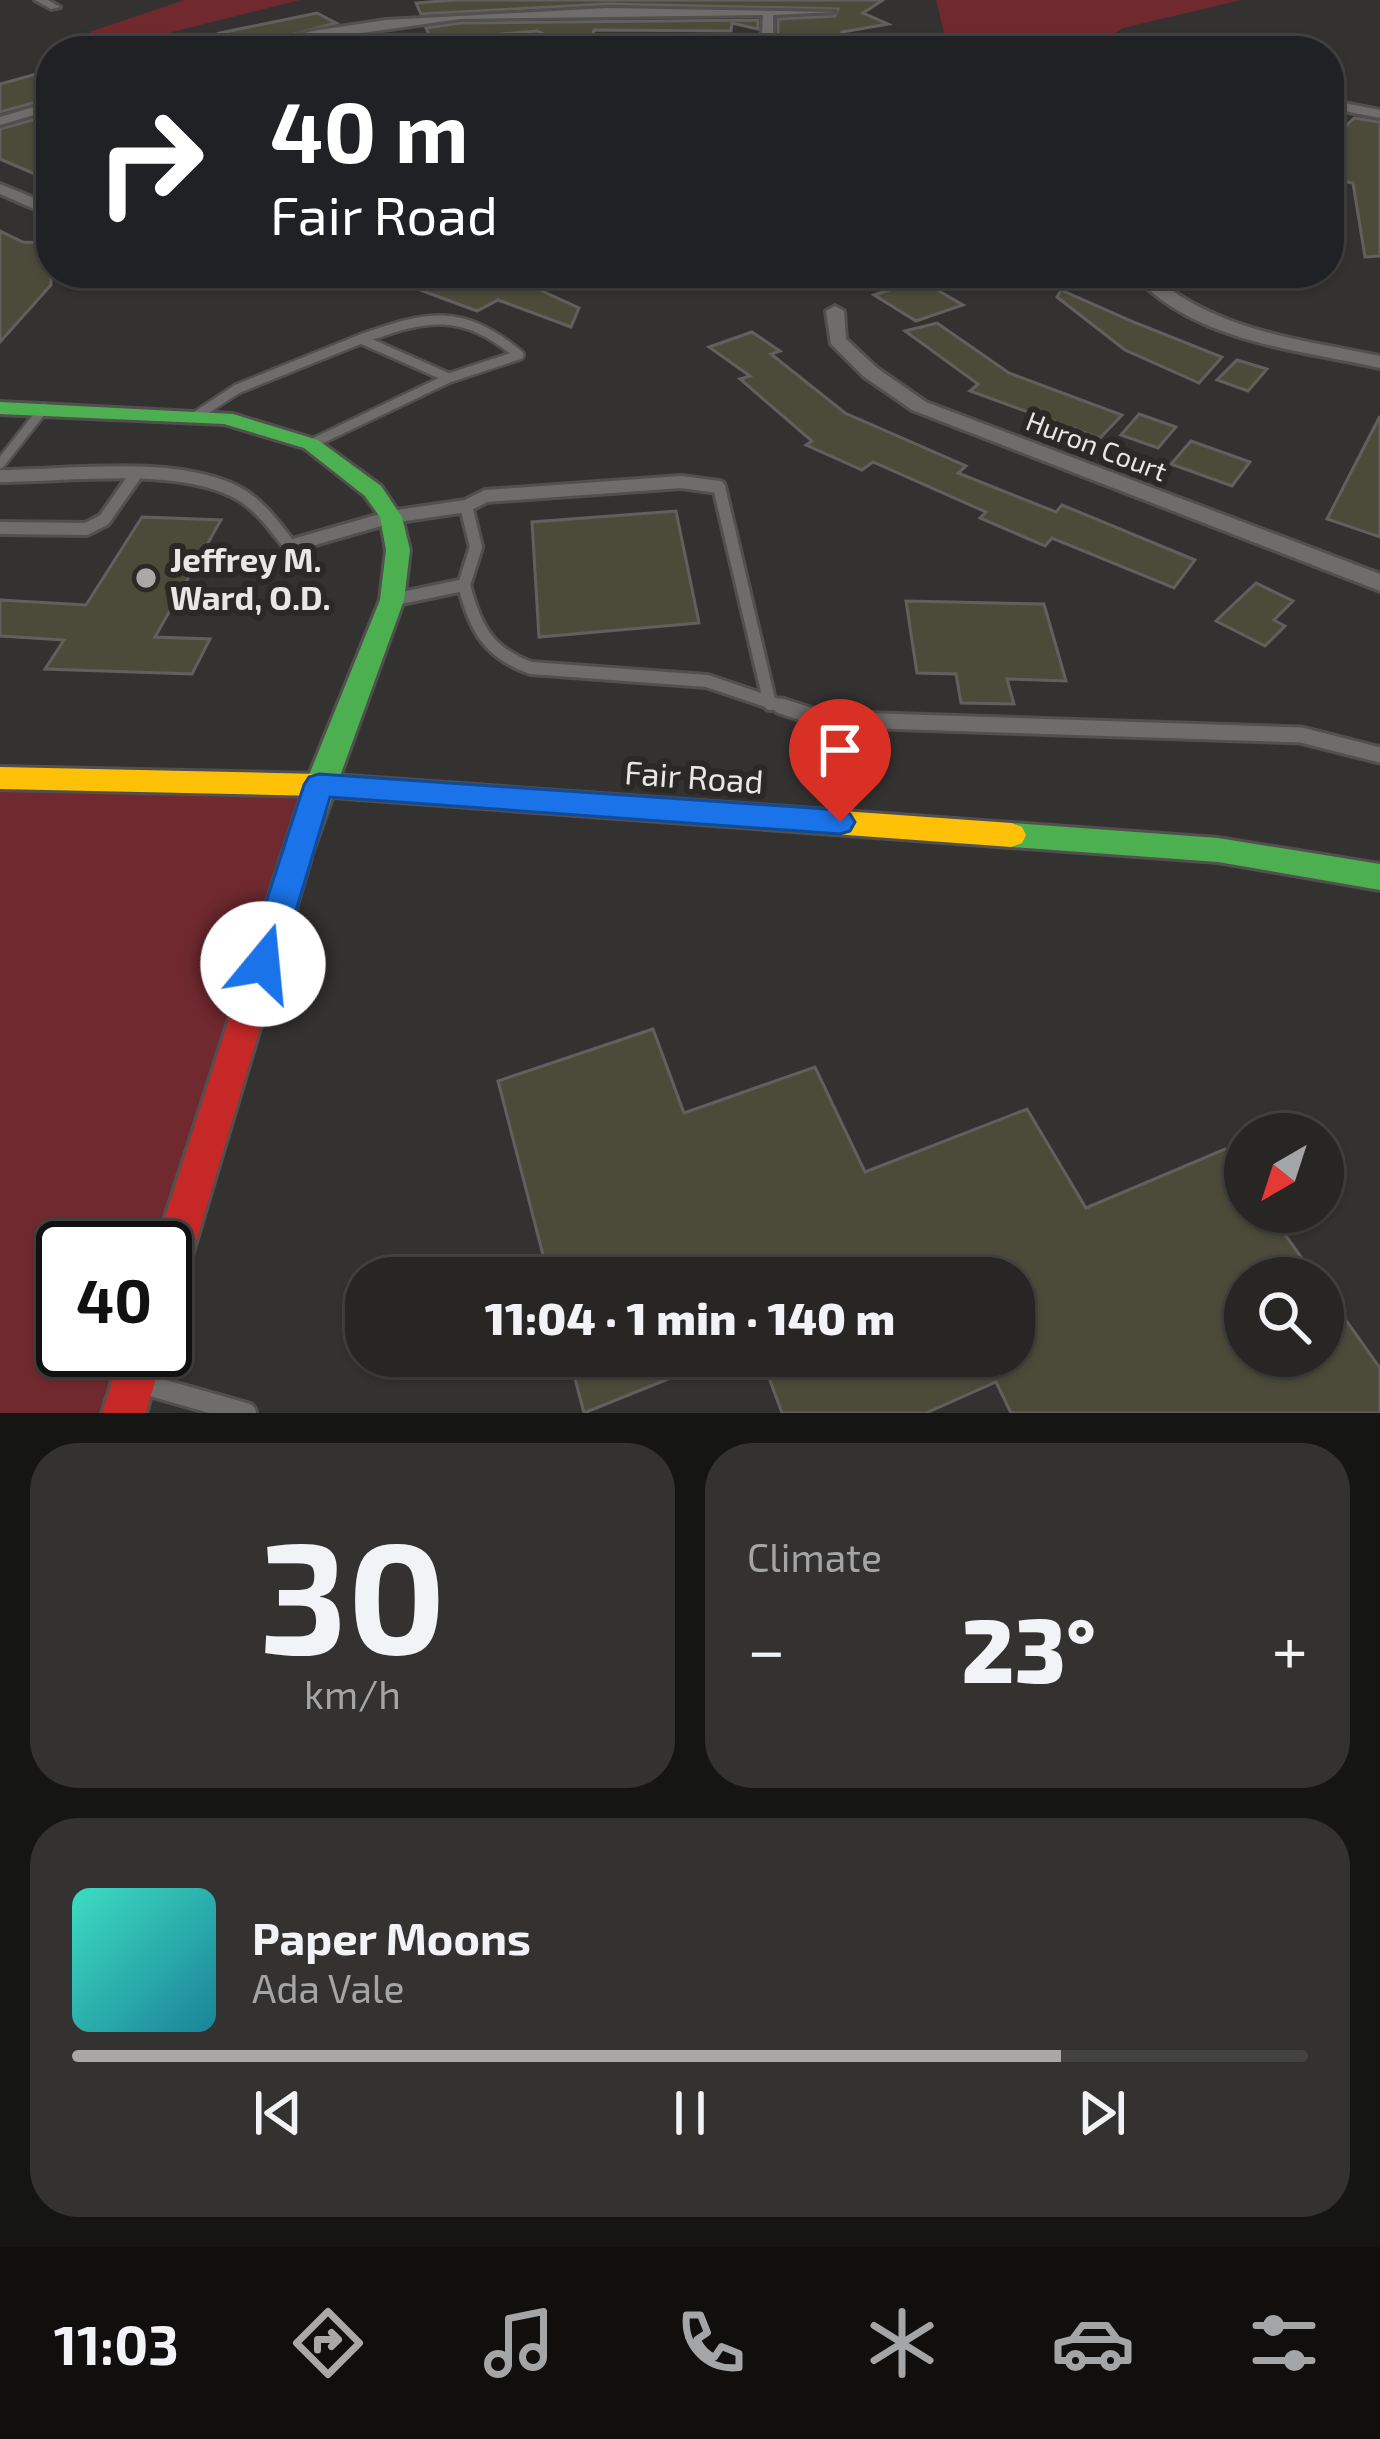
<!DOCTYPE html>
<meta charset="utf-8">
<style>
:root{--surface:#272624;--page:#333231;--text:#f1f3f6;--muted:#a4a5a6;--line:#434341;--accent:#aaa8a6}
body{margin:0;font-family:"Exo 2",sans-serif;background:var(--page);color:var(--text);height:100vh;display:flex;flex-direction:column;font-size:45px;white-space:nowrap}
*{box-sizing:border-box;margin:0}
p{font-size:39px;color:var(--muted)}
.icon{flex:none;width:66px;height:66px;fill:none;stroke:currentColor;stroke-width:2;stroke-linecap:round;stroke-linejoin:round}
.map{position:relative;height:1413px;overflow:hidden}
.drawer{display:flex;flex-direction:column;gap:30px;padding:30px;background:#151514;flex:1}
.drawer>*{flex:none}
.hud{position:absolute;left:36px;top:36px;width:1308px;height:252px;border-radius:48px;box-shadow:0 3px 9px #0004,0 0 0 3px var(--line);background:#202124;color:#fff;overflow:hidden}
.needle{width:78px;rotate:219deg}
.tools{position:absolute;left:1224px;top:1113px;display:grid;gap:24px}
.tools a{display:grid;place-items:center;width:120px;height:120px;border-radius:50%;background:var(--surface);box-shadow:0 3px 9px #0004,0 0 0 3px var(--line);font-size:60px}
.speed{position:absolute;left:36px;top:1221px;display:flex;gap:24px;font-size:60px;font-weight:700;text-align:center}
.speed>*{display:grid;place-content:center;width:156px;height:156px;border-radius:50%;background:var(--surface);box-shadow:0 3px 9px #0004,0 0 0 3px var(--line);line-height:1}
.speed .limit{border:6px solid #111;border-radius:18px;background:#fff;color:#111}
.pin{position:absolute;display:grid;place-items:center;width:102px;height:102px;color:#fff;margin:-123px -51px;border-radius:50% 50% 50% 0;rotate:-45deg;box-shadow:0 0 12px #0007}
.pin .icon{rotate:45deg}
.me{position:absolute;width:132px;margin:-66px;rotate:17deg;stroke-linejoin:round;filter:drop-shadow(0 0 9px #0008)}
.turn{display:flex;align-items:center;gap:42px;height:252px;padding:0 36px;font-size:54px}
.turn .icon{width:156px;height:156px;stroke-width:2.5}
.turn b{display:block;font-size:84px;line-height:102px}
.big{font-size:90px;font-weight:800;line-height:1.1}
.drawer .card{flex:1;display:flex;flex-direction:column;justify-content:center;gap:18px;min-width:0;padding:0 42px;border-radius:48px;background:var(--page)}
.drawer .dial{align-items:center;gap:0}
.dial b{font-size:156px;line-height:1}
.song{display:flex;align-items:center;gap:36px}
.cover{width:144px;height:144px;border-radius:18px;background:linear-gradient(135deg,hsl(170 70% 55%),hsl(190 70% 35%))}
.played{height:12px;border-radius:6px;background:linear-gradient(90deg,var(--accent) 80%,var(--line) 80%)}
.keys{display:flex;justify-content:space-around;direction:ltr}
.heat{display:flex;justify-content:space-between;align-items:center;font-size:66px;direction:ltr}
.drawer .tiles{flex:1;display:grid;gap:30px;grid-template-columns:1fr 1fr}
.card:last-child{grid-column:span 2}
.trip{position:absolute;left:345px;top:1257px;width:690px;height:120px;border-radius:48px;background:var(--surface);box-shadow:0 3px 9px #0004,0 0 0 3px var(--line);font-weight:800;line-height:120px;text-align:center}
.menu{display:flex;height:192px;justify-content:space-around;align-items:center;background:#100f0e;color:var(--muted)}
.menu .icon{width:84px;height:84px}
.menu .current{color:var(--accent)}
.menu b{font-size:54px;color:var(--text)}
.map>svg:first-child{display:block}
</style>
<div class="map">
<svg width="1380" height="1413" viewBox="0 0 1380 1413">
<rect width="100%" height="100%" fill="#343230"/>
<!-- green -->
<g fill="#6f292f">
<path d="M184,0H300L116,46L89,32Z"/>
<path d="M936,0H1241L1123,28L1090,51H942L947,44Z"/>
<path d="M0,778L319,785L165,1248H63V1350H143L124,1413H0Z"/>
</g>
<!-- building -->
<g fill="#4c4b3a" stroke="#61605f" stroke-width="3">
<path d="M454,0H883L863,13L888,24L842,32L839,51H809L811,42L778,34V19L835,16L838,9L608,4L421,14L416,3Z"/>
<path d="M317,13L336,23L231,51H194L193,42L220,33Z"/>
<path d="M758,20V29L732,23L731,31L594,30L588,51H540L546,35L537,31L431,40L426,28L460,23Z"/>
<path d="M363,37L388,51H267Z"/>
<path d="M51,70V98L0,112V84Z"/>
<path d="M51,115V181L0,159V129Z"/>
<path d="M1354,118L1380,122V256L1365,257L1353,183L1329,179V142L1339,123L1347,125Z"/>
<path d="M0,231L23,242L51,243V285L0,342Z"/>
<path d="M439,273H548L527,284L579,308L571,327L498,300L477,311L412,287L416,274L440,278Z"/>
<path d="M920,280L963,305L916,321L874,295Z"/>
<path d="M1061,290L1136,323L1222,357L1199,383L1125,350L1057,297Z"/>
<path d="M937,323L1009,373L1122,415L1100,438L970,391L978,384L905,331Z"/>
<path d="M752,332L780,351L771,354L845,413L966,466L958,473L1056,512L1062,505L1195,560L1174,588L1052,538L1045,546L980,518L986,512L873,462L862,470L806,445L812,441L740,379L750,376L709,347Z"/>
<path d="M1237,360L1267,369L1248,391L1217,380Z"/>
<path d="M1139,414L1176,427L1158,448L1121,435Z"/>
<path d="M1380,416V537L1327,519Z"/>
<path d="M1191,441L1250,462L1232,486L1171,464Z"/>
<path d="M676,511L699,623L539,637L532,522Z"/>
<path d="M142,517L221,520L155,637L210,639L192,674L45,669L64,640L0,636V600L86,605Z"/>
<path d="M1256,583L1293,601L1274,620L1285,626L1265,646L1216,621Z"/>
<path d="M906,601L1044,604L1066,681L1007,679L1014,704L961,703L956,674L917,673Z"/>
<path d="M653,1029L684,1113L815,1067L865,1172L1027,1109L1086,1208L1225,1149L1245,1178V1212H1269L1316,1278H1245V1356H1323V1288L1380,1368V1413H1011L996,1382L926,1413H782L761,1356H1014V1278H549L498,1081Z"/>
<path d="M569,1356H725L584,1413Z"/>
</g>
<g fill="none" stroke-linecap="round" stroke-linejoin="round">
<defs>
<g id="lane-far3">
<path d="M361,339C428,315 461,307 519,355L449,378"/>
<path d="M196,416L237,389L361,339L449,378L311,444"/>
<path d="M0,464L44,408"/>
</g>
<g id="lane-far2">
<path d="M0,476C69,476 176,460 238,493C260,505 275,527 290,546L391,517L466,506L476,547L464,585L392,600"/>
<path d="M466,506L486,496L681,482L719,487L770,704"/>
<path d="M0,528L86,529L104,520L134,477"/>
<path d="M464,585C475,628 488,653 531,668L707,681L790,709"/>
</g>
<path id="lane-far1" d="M781,706L821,719L1301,735L1380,755"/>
<path id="lane" d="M147,1385L246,1413"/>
<g id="street">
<path d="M35,0H48L60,7L51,9Z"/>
<path d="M608,8L835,12L773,15V51H761L763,15L460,19L235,51L313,31L386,20Z"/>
<path d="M1276,40L1280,45L1256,51L1258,49Z"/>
<path d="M1329,100L1380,110V118L1329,108Z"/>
<path d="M51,102V110L0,125V117Z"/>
<path d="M0,184L51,205V216L0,194Z"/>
<path d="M1132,273H1150C1214,331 1299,339 1380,356V368C1295,349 1193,342 1132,273Z"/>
<path d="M835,306L844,311L846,339L877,368L926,402L1380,574V591L912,410L863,376L831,344L826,311Z"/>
</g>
<g id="fast">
<path d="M0,402L233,414L318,440L381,486L402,517L410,550L404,600L307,867L296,870L285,867L281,858L305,785L380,600L386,550L380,517L365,496L304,448L224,424L0,414Z"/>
<path d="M1011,823L1218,838L1380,864V890L1218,862L1011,847L1000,843L996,835L1000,827Z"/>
</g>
<path id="slow" d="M0,767L319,774L1011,823L1022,827L1026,835L1022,843L1011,847L319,796L0,789Z"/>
<g id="jam">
<path d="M296,846L307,849L311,858L185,1279L179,1293L165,1299V1248H155L281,858L285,849Z"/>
<path d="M122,1350H164L146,1413H102Z"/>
</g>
</defs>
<!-- lane-far3 casing -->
<use href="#lane-far3" stroke="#51504e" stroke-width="14"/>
<!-- lane-far2 casing -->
<use href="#lane-far2" stroke="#51504e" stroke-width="18"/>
<!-- lane-far1 casing -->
<use href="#lane-far1" stroke="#51504e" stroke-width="21"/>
<!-- lane casing -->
<use href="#lane" stroke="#51504e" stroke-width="26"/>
<!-- street casing -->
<use href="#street" stroke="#51504e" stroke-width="6"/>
<!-- fast casing -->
<use href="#fast" stroke="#51504e" stroke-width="6"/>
<!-- slow casing -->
<use href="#slow" stroke="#51504e" stroke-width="6"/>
<!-- jam casing -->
<use href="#jam" stroke="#51504e" stroke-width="6"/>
<!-- lane-far3 -->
<use href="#lane-far3" stroke="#6e6d6c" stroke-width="9"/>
<!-- lane-far2 -->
<use href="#lane-far2" stroke="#6e6d6c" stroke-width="12"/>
<!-- lane-far1 -->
<use href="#lane-far1" stroke="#6e6d6c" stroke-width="15"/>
<!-- lane -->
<use href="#lane" stroke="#6e6d6c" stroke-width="20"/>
<!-- street -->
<use href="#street" fill="#6e6d6c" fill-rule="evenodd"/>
<!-- fast -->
<use href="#fast" fill="#4caf50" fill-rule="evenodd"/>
<!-- slow -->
<use href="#slow" fill="#ffc107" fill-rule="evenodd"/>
<!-- jam -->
<use href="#jam" fill="#c62828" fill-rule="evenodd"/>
</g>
<!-- route -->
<path fill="#1a73e8" stroke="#114b97" stroke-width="3" d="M319,774L840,810L850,814L855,822L850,831L840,834L330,797L280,964L275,975L263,979L251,975L246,964L304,785L309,777Z"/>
<!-- markers -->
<circle fill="#aaa8a6" stroke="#2b2926" stroke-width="4.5" cx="146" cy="578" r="12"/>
<g text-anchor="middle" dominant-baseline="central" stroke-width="12" stroke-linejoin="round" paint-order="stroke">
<!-- far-street labels -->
<g font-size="27" fill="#e9e7e5" stroke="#2b2926">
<text transform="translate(1097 445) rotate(21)">Huron Court</text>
</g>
<!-- poi labels -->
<g font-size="33" font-weight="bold" fill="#e9e7e5" stroke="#2b2926" text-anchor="start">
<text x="170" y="559">Jeffrey M.<tspan x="170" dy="38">Ward, O.D.</tspan></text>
</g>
<!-- street labels -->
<g font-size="33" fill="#e9e7e5" stroke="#2b2926">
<text transform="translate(694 776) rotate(4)">Fair Road</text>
</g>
</g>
</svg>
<div class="tools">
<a><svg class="needle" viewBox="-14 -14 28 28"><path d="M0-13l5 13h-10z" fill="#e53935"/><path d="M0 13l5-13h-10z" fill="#a4a5a6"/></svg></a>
<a><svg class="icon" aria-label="search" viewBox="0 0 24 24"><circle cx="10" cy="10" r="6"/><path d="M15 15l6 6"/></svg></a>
</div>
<div class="speed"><div class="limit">40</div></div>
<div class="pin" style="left:840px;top:822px;background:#d93025"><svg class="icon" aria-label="arrive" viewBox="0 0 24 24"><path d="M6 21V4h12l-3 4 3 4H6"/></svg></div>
<svg class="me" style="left:263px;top:964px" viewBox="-20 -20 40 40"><circle r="19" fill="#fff"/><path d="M0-13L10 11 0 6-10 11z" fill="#1a73e8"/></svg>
<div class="trip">11:04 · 1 min · 140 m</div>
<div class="hud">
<div class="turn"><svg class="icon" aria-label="right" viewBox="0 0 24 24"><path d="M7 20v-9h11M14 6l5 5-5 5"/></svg><div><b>40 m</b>Fair Road</div></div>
</div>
</div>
<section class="drawer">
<div class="tiles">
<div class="card dial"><b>30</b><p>km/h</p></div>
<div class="card"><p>Climate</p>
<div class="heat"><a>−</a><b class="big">23°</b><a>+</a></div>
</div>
<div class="card">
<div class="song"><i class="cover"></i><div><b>Paper Moons</b><p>Ada Vale</p></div></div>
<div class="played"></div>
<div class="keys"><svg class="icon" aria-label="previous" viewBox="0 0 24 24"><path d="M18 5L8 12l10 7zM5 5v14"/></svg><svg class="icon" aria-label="pause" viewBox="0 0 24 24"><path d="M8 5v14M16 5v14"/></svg><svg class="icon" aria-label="next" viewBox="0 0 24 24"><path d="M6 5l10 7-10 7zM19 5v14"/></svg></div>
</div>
</div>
</section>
<nav class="menu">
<b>11:03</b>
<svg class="icon current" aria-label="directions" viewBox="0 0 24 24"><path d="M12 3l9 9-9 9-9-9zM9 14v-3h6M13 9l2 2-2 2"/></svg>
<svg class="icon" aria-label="music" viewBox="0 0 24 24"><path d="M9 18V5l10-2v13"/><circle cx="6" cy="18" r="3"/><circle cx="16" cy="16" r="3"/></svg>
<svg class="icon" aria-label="phone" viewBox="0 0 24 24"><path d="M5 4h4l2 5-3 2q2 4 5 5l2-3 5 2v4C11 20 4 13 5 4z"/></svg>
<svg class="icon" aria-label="climate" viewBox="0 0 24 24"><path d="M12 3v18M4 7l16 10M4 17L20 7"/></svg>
<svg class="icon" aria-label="car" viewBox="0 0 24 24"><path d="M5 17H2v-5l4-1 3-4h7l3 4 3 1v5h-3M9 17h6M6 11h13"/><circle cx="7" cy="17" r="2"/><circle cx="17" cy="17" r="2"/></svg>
<svg class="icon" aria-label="filters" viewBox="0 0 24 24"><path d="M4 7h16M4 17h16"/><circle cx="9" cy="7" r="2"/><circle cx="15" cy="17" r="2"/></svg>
</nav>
